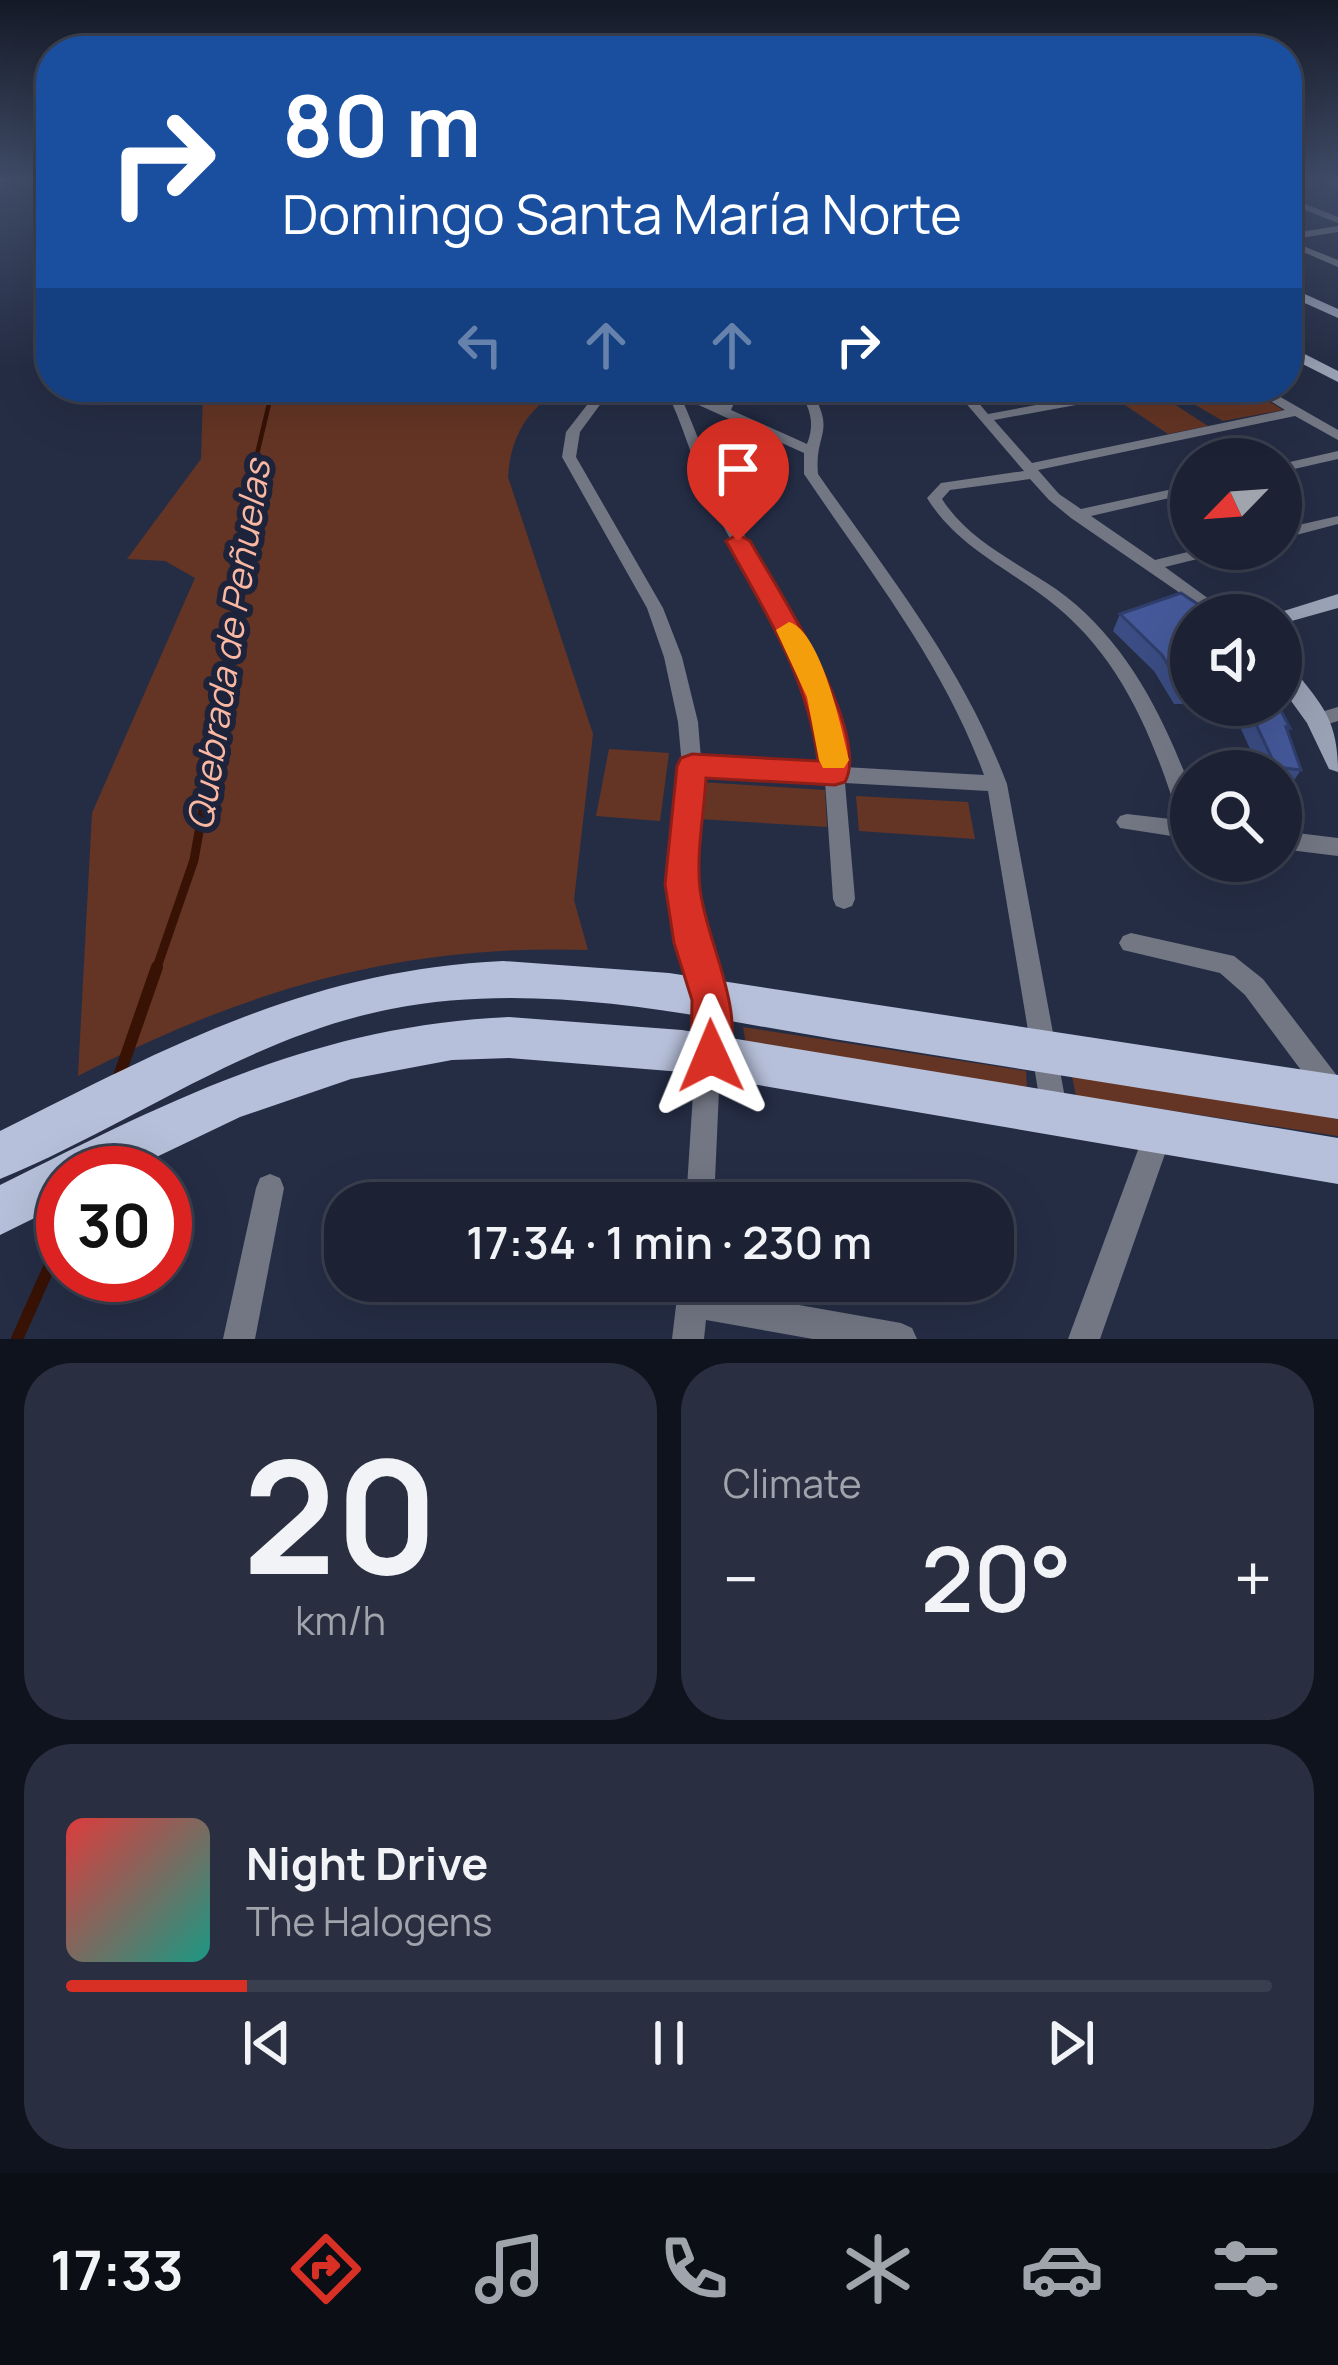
<!DOCTYPE html>
<meta charset="utf-8">
<style>
:root{--surface:#1c2234;--page:#292f40;--text:#f1f3f6;--muted:#a0a4ac;--line:#3a3f4f;--accent:#d93025}
body{margin:0;font-family:Manrope,sans-serif;background:var(--page);color:var(--text);height:100vh;display:flex;flex-direction:column;font-size:45px;white-space:nowrap}
*{box-sizing:border-box;margin:0}
p{font-size:39px;color:var(--muted)}
.icon{flex:none;width:66px;height:66px;fill:none;stroke:currentColor;stroke-width:2;stroke-linecap:round;stroke-linejoin:round}
.map{position:relative;height:1339px;overflow:hidden}
.drawer{display:flex;flex-direction:column;gap:24px;padding:24px;background:#0f131d;flex:1}
.drawer>*{flex:none}
.hud{position:absolute;left:36px;top:36px;width:1266px;height:366px;border-radius:48px;box-shadow:0 12px 48px #0002,0 0 0 3px var(--line);background:#1a4fa0;color:#fff;overflow:hidden}
.needle{width:78px;rotate:245deg}
.fabs{position:absolute;left:1170px;top:438px;display:grid;gap:24px}
.fabs a{display:grid;place-items:center;width:132px;height:132px;border-radius:50%;background:var(--surface);box-shadow:0 12px 48px #0002,0 0 0 3px var(--line);font-size:60px}
.speed{position:absolute;left:36px;top:1146px;display:flex;gap:24px;font-size:60px;font-weight:700;text-align:center}
.speed>*{display:grid;place-content:center;width:156px;height:156px;border-radius:50%;background:var(--surface);box-shadow:0 12px 48px #0002,0 0 0 3px var(--line);line-height:1}
.speed .limit{border:18px solid #d22;background:#fff;color:#111}
.pin{position:absolute;display:grid;place-items:center;width:102px;height:102px;color:#fff;margin:-123px -51px;border-radius:50% 50% 50% 0;rotate:-45deg;box-shadow:0 0 12px #0007}
.pin .icon{rotate:45deg}
.me{position:absolute;width:132px;margin:-66px;rotate:359deg;stroke-linejoin:round;filter:drop-shadow(0 0 9px #0008)}
.turn{display:flex;align-items:center;gap:42px;height:252px;padding:0 48px;font-size:54px}
.turn .icon{width:156px;height:156px;stroke-width:2.5}
.turn b{display:block;font-size:84px;line-height:102px}
.lanes{display:flex;align-items:center;height:114px;padding:0 48px;background:#0003;justify-content:center;gap:60px;direction:ltr}
.lanes .off{opacity:.35}
.big{font-size:90px;font-weight:600;line-height:1.1}
.drawer .widget{flex:1;display:flex;flex-direction:column;justify-content:center;gap:18px;min-width:0;padding:0 42px;border-radius:48px;background:var(--page)}
.drawer .dial{align-items:center;gap:0}
.dial b{font-size:156px;line-height:1}
.song{display:flex;align-items:center;gap:36px}
.cover{width:144px;height:144px;border-radius:18px;background:linear-gradient(135deg,hsl(0 70% 55%),hsl(170 70% 35%))}
.played{height:12px;border-radius:6px;background:linear-gradient(90deg,var(--accent) 15%,var(--line) 15%)}
.keys{display:flex;justify-content:space-around;direction:ltr}
.heat{display:flex;justify-content:space-between;align-items:center;font-size:66px;direction:ltr}
.drawer .tiles{flex:1;display:grid;gap:24px;grid-template-columns:1fr 1fr}
.widget:last-child{grid-column:span 2}
.trip{position:absolute;left:324px;top:1182px;width:690px;height:120px;border-radius:48px;background:var(--surface);box-shadow:0 12px 48px #0002,0 0 0 3px var(--line);font-weight:600;line-height:120px;text-align:center}
.tab-bar{display:flex;height:192px;justify-content:space-around;align-items:center;background:#0b0e15;color:var(--muted)}
.tab-bar .icon{width:84px;height:84px}
.tab-bar .selected{color:var(--accent)}
.tab-bar b{font-size:54px;color:var(--text)}
.map>svg:first-child{display:block}
</style>
<div class="map">
<svg width="1338" height="1339" viewBox="0 0 1338 1339">
<rect width="100%" height="100%" fill="#252d45"/>
<!-- green -->
<g fill="#643525">
<path d="M208,387H563C527,410 511,435 508,477L593,734L574,900L588,950C398,944 246,990 78,1076L92,813L195,578L165,561L127,559L201,459L203,392Z"/>
<path d="M1244,387L1283,410L1223,421L1166,388Z"/>
<path d="M1154,391L1208,426L1168,434L1116,399Z"/>
<path d="M609,749L669,753L660,821L596,816Z"/>
<path d="M700,782L825,790L827,827L698,819Z"/>
<path d="M856,796L968,802L975,839L859,831Z"/>
<path d="M743,1027L1026,1071L1027,1088L746,1045Z"/>
<path d="M1072,1076L1338,1116V1136L1076,1096Z"/>
</g>
<g fill="none" stroke-linecap="round" stroke-linejoin="round">
<!-- stream-far3 -->
<path stroke="#371205" stroke-width="4.5" d="M253,471L273,387"/>
<!-- stream-far2 -->
<path stroke="#371205" stroke-width="6" d="M225,687L254,524V468"/>
<!-- stream-far1 -->
<path stroke="#371205" stroke-width="9" d="M156,970L194,860L225,684"/>
<!-- stream -->
<g stroke="#371205" stroke-width="12">
<path d="M118,1079L157,967"/>
<path d="M17,1339L63,1236"/>
</g>
<!-- minor -->
<g fill="#737784" fill-rule="evenodd">
<path d="M0,179H51V183L3,181Z"/>
<path d="M1320,179L1338,182V187L1321,181Z"/>
<path d="M1287,197L1338,217V223L1287,203Z"/>
<path d="M1338,226V232L1288,240L1338,260V267L1287,245V234Z"/>
<path d="M601,387H613L580,432L576,457L663,608L682,657L698,722L701,759L824,766C817,665 751,586 709,498C692,462 683,422 664,387H680L721,405L729,387H741L731,410L807,444C816,421 809,407 797,387H809C838,434 814,431 818,474C890,577 962,665 1007,784L1068,1114L1065,1124L1055,1127L1045,1124L1042,1114L988,791L845,783L855,899L852,906L844,909L836,906L833,899L825,781L701,774L693,884L704,943L723,1000L714,1203H686L699,1000L680,943L671,884L682,766L678,722L664,657L647,608L562,457L566,432ZM681,397L804,453V474C870,572 943,663 984,775L844,767C835,666 769,587 725,499C708,467 696,431 681,397Z"/>
<path d="M952,387H965L988,414L1132,387H1158L1152,391L994,420L1032,463L1285,410L1248,387H1263L1338,430V440L1295,416L1038,470L1059,494L1081,509L1191,485V493L1091,516L1155,560L1200,549H1228L1226,552L1165,567L1231,615H1212L1071,518L1049,500L1030,479L950,490L942,499C969,541 1015,561 1056,589C1112,629 1148,687 1175,750C1180,763 1188,778 1191,793C1193,807 1191,824 1191,839L1120,828L1116,822L1120,816L1127,814L1179,820C1153,736 1120,654 1047,599C1004,566 957,546 927,498L941,483L1024,471Z"/>
<path d="M1338,451V459L1281,472V464Z"/>
<path d="M1338,516V524L1281,539V529Z"/>
<path d="M1338,707V721L1318,727L1311,725L1308,720L1311,715Z"/>
<path d="M1281,831L1338,838V856L1281,849Z"/>
<path d="M1131,933L1234,956L1263,979L1338,1077V1098L1330,1101L1321,1097L1245,995L1220,973L1123,950L1119,943L1123,936Z"/>
<path d="M1159,1117L1169,1121L1173,1131L1100,1339H1068L1145,1131L1149,1121Z"/>
<path d="M270,1174L280,1178L284,1188L255,1339H223L256,1188L260,1178Z"/>
<path d="M679,1281H709L708,1289L901,1323L912,1328L917,1339H813L706,1320L704,1339H672Z"/>
</g>
<!-- secondary -->
<g fill="#99a1b5" fill-rule="evenodd">
<path d="M1287,286L1338,309V318L1287,295Z"/>
<path d="M1287,345L1338,371V382L1287,356Z"/>
<path d="M1338,594V608L1281,624V615H1271Z"/>
<path d="M1281,661L1289,663C1321,705 1338,717 1338,772L1329,769L1307,723L1281,687Z"/>
</g>
<!-- primary -->
<g fill="#b7c0da" fill-rule="evenodd">
<path d="M503,961L669,973L1338,1075V1119C1170,1093 1002,1066 834,1039C689,1015 539,980 391,1009C248,1037 133,1124 0,1179V1131C169,1046 310,970 503,961Z"/>
<path d="M509,1017L682,1030L1338,1138V1184L682,1072L509,1058L452,1060L351,1079L240,1117L123,1173H63V1204L0,1235V1185C171,1100 313,1026 509,1017Z"/>
</g>
</g>
<!-- wall -->
<g fill="#3b4d84">
<path d="M1120,614L1191,615V704H1174L1154,671L1113,631Z"/>
<path d="M1230,705H1278L1290,728L1288,731L1301,770L1290,786L1281,785V771H1260Z"/>
</g>
<!-- building -->
<g fill="#45599a" stroke="#303e6c" stroke-width="3">
<path d="M1181,593L1202,607L1209,615H1191V688H1182L1162,655L1120,614Z"/>
<path d="M1247,705H1278L1290,728L1286,727L1301,770L1276,767Z"/>
</g>
<!-- sky -->
<linearGradient id="sky" x2="0" y2="1"><stop stop-color="#141926"/><stop offset="0.49" stop-color="#404c68"/><stop offset="1" stop-color="#404c68" stop-opacity="0"/></linearGradient>
<rect width="1338" height="367" fill="url(#sky)"/>
<!-- route -->
<path fill="#d93025" stroke="#8d1f18" stroke-width="3" d="M738,534L750,541C776,587 872,732 845,782L835,785L706,778C704,814 696,854 700,889C707,946 749,1013 725,1070L711,1075L697,1070L691,1056L692,1000L674,943L665,884L677,766L681,758L692,754L818,761C808,678 766,613 726,541Z"/>
<!-- slow -->
<path fill="#f59e0b" d="M789,622C821,631 842,730 849,760L844,768H823L819,760L807,697L776,630Z"/>
<g text-anchor="middle" dominant-baseline="central" stroke-width="12" stroke-linejoin="round" paint-order="stroke">
<!-- water labels -->
<g font-size="36" font-style="italic" fill="#fab8a3" stroke="#1c233a">
<text transform="translate(228 645) rotate(-81)">Quebrada de Peñuelas</text>
</g>
</g>
</svg>
<div class="fabs">
<a><svg class="needle" viewBox="-14 -14 28 28"><path d="M0-13l5 13h-10z" fill="#e53935"/><path d="M0 13l5-13h-10z" fill="#a0a4ac"/></svg></a>
<a><svg class="icon" aria-label="sound" viewBox="0 0 24 24"><path d="M4 9h4l5-4v14l-5-4H4zM17 9q2 3 0 6"/></svg></a>
<a><svg class="icon" aria-label="search" viewBox="0 0 24 24"><circle cx="10" cy="10" r="6"/><path d="M15 15l6 6"/></svg></a>
</div>
<div class="speed"><div class="limit">30</div></div>
<div class="pin" style="left:738px;top:541px;background:#d93025"><svg class="icon" aria-label="arrive" viewBox="0 0 24 24"><path d="M6 21V4h12l-3 4 3 4H6"/></svg></div>
<svg class="me" style="left:711px;top:1056px" viewBox="-20 -20 40 40"><path d="M0-17L14 15 0 8-14 15z" fill="#d93025" stroke="#fff" stroke-width="4"/></svg>
<div class="trip">17:34 · 1 min · 230 m</div>
<div class="hud">
<div class="turn"><svg class="icon" aria-label="right" viewBox="0 0 24 24"><path d="M7 20v-9h11M14 6l5 5-5 5"/></svg><div><b>80 m</b>Domingo Santa María Norte</div></div>
<div class="lanes"><svg class="icon off" aria-label="left" viewBox="0 0 24 24"><path d="M17 20v-9H6M10 6l-5 5 5 5"/></svg><svg class="icon off" aria-label="ahead" viewBox="0 0 24 24"><path d="M12 20V5M6 11l6-6 6 6"/></svg><svg class="icon off" aria-label="ahead" viewBox="0 0 24 24"><path d="M12 20V5M6 11l6-6 6 6"/></svg><svg class="icon" aria-label="right" viewBox="0 0 24 24"><path d="M7 20v-9h11M14 6l5 5-5 5"/></svg></div>
</div>
</div>
<section class="drawer">
<div class="tiles">
<div class="widget dial"><b>20</b><p>km/h</p></div>
<div class="widget"><p>Climate</p>
<div class="heat"><a>−</a><b class="big">20°</b><a>+</a></div>
</div>
<div class="widget">
<div class="song"><i class="cover"></i><div><b>Night Drive</b><p>The Halogens</p></div></div>
<div class="played"></div>
<div class="keys"><svg class="icon" aria-label="previous" viewBox="0 0 24 24"><path d="M18 5L8 12l10 7zM5 5v14"/></svg><svg class="icon" aria-label="pause" viewBox="0 0 24 24"><path d="M8 5v14M16 5v14"/></svg><svg class="icon" aria-label="next" viewBox="0 0 24 24"><path d="M6 5l10 7-10 7zM19 5v14"/></svg></div>
</div>
</div>
</section>
<nav class="tab-bar">
<b>17:33</b>
<svg class="icon selected" aria-label="directions" viewBox="0 0 24 24"><path d="M12 3l9 9-9 9-9-9zM9 14v-3h6M13 9l2 2-2 2"/></svg>
<svg class="icon" aria-label="music" viewBox="0 0 24 24"><path d="M9 18V5l10-2v13"/><circle cx="6" cy="18" r="3"/><circle cx="16" cy="16" r="3"/></svg>
<svg class="icon" aria-label="phone" viewBox="0 0 24 24"><path d="M5 4h4l2 5-3 2q2 4 5 5l2-3 5 2v4C11 20 4 13 5 4z"/></svg>
<svg class="icon" aria-label="climate" viewBox="0 0 24 24"><path d="M12 3v18M4 7l16 10M4 17L20 7"/></svg>
<svg class="icon" aria-label="car" viewBox="0 0 24 24"><path d="M5 17H2v-5l4-1 3-4h7l3 4 3 1v5h-3M9 17h6M6 11h13"/><circle cx="7" cy="17" r="2"/><circle cx="17" cy="17" r="2"/></svg>
<svg class="icon" aria-label="filters" viewBox="0 0 24 24"><path d="M4 7h16M4 17h16"/><circle cx="9" cy="7" r="2"/><circle cx="15" cy="17" r="2"/></svg>
</nav>
